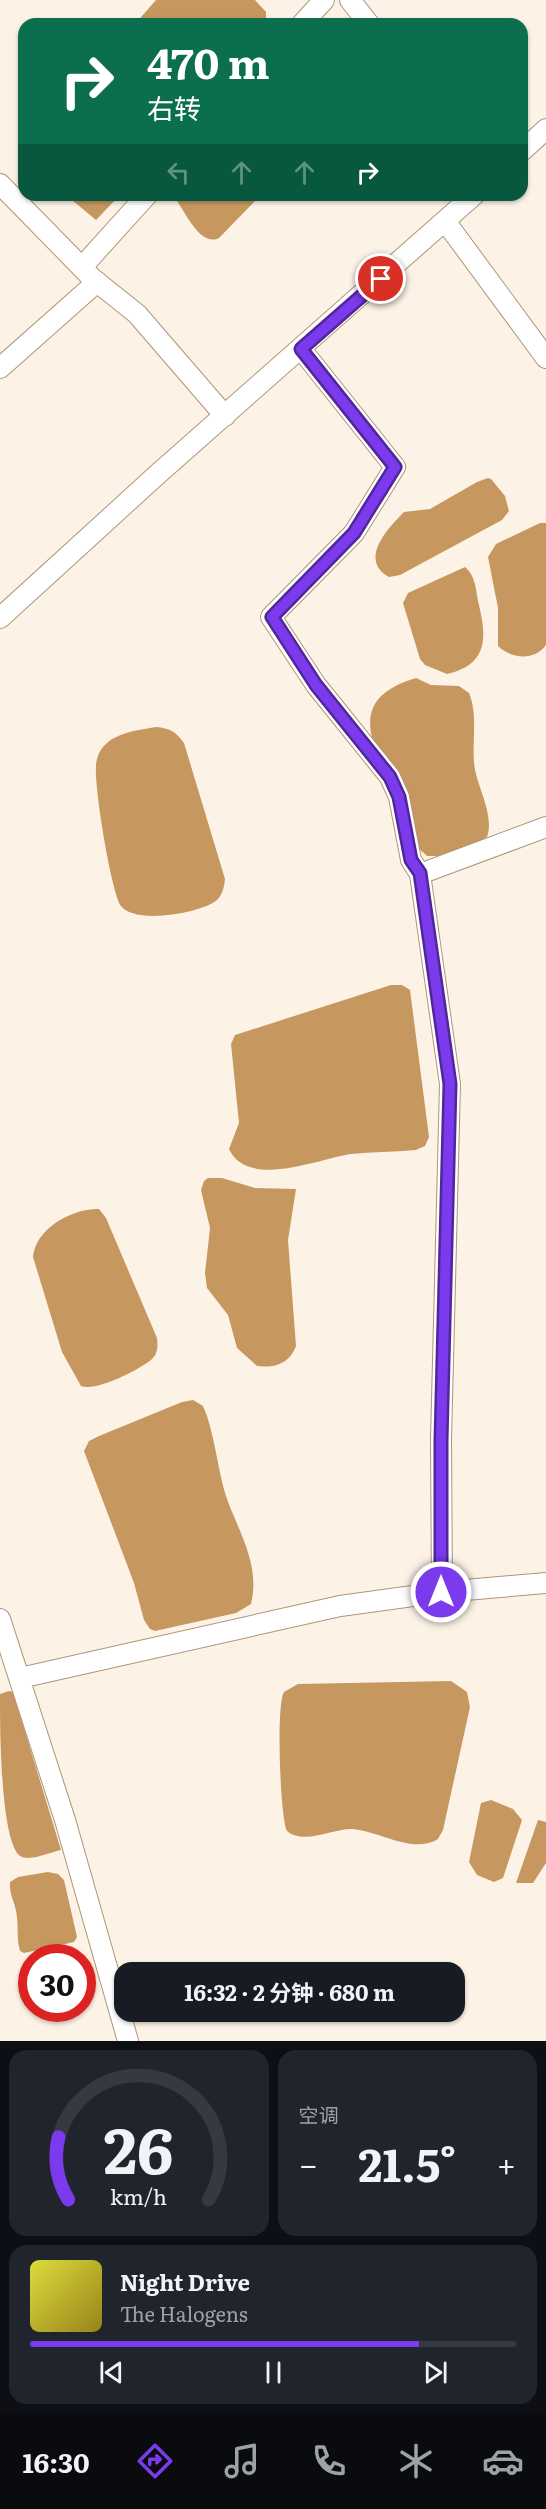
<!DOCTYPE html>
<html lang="zh">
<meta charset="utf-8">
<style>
:root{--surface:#171b24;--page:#20242c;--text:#f1f3f6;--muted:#9ea1a6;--line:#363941;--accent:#7c3aed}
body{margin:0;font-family:Literata,"Noto Sans SC",serif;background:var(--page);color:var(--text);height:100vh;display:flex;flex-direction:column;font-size:22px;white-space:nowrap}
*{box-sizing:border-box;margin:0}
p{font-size:20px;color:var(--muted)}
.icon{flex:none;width:33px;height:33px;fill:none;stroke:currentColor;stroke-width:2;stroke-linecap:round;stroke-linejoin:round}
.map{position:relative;height:2041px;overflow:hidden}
.side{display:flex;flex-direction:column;gap:9px;padding:9px;background:#0d0f14;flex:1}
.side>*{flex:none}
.top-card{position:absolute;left:18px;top:18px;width:510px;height:183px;border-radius:18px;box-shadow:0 2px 4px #0004;background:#0b6e4f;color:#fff;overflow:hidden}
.speed{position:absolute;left:18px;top:1944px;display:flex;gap:12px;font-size:30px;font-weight:700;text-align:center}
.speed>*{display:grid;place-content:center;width:78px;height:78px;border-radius:50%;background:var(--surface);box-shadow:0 2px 4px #0004;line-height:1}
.speed .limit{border:9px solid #d22;background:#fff;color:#111}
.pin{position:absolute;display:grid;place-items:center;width:51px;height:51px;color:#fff;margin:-26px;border:3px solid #fff;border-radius:50%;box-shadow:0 2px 6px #0007}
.me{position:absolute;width:66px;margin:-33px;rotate:0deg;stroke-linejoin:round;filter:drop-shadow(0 0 4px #0008)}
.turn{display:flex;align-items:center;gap:21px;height:126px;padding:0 30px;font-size:27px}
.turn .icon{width:78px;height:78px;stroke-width:2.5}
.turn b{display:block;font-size:42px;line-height:51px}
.lanes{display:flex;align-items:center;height:57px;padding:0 30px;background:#0003;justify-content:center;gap:30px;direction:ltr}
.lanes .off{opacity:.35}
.big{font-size:45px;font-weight:700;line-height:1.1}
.side .tile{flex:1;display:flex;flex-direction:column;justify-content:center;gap:9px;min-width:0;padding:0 21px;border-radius:18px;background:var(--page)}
.side .dial{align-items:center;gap:0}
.dial svg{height:156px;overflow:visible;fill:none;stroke:var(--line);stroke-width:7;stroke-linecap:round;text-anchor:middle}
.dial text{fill:var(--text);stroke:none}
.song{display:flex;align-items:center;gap:18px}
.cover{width:72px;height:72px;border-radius:9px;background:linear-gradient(135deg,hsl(60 70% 55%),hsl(50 70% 35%))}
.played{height:6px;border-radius:3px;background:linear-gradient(90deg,var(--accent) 80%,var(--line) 80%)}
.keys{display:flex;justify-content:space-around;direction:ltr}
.heat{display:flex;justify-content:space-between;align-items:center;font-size:33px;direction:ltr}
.side .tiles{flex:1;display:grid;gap:9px;grid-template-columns:1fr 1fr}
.tile:last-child{grid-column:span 2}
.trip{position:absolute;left:114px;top:1962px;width:351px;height:60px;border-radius:18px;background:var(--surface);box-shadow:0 2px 4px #0004;font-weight:700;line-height:60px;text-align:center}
.menu{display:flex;height:96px;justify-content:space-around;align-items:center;background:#090b0e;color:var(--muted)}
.menu .icon{width:42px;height:42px}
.menu .on{color:var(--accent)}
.menu b{font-size:27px;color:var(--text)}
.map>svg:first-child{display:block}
</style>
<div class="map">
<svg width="546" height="2041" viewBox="0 0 546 2041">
<rect width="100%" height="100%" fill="#fdf2e6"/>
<!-- water -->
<g fill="#c79760">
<path d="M156,0H255L266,12V24H135Z"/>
<path d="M66,195H120L96,220Z"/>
<path d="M181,195H261L219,238C201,247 186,214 177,201Z"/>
<path d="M488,478L491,479L505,496L509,511L502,520L400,575L389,577C358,560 388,528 404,512L430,509L477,482Z"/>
<path d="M540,523H546V645C535,661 511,659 498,646V608L488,557L496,544Z"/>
<path d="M465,567C475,575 476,589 478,601C486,634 491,664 447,674L425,665L420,659L403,603L408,593Z"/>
<path d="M416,678L431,685L459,686L469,693C478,715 472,740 474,763C476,786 495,814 487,837L482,840L438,856H427L415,845C406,823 397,802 387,780C368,734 352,697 416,678Z"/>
<path d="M156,727C170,728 176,732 184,743L225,879C224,887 223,894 217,900C202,913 135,925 121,906C111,891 94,786 96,766C96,759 100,749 105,745C117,732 140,730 156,727Z"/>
<path d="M391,985H402L410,990L429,1137L425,1146L416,1150C394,1152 372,1152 351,1154C321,1158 248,1190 229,1149L239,1123L231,1044L235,1035Z"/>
<path d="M208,1178H222L255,1188L296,1189L288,1240L296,1346C289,1364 275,1368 257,1366L237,1348L228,1315L207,1288L205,1273L210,1228L201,1190L204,1181Z"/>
<path d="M99,1209L106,1218L157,1338C158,1346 158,1354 151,1360C138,1370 96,1392 81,1386L62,1352L33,1257C35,1229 72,1208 99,1209Z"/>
<path d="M193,1400L203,1406L207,1416C215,1441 218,1468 225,1493C237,1530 261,1563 251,1604L236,1613L155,1631L150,1629L144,1620L134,1583L84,1451L89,1441L99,1436L182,1402Z"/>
<path d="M451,1681L467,1692L470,1707L443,1830L438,1839C413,1855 378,1830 351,1829C332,1829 304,1845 287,1831C280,1817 276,1705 284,1692L298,1684Z"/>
<path d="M9,1691L13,1692L61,1850C50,1852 30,1862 20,1856C0,1841 0,1723 0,1694Z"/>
<path d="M491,1800L513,1809L522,1820L503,1878L494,1882L477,1875L469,1862L481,1803Z"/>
<path d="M538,1820L546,1822V1863L533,1883H516Z"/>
<path d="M48,1872L58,1874L64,1880L77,1937L74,1942L24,1953L20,1951C16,1937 19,1924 16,1911C14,1900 9,1894 10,1882L18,1877Z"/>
</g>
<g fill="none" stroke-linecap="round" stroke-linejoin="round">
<defs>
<g id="minor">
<path d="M350,0L369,24"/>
<path d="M302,24L324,0"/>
<path d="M522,151L546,129"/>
<path d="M0,184L92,278L137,314L225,416"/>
<path d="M445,221L546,358"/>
<path d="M82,267L147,195"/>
<path d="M301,349L395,467L354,533L271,617L316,685L390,777L399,797L411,860L420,874L450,1084L441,1440L442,1592"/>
<path d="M0,368L97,282"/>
<path d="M0,618L159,473L474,195"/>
<path d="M420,874L546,827"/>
<path d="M0,1619L65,1820L128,2041"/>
<path d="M20,1678L340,1606L442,1592L546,1583"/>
</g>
</defs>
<!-- minor casing -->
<use href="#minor" stroke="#ae9579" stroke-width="22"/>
<!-- minor -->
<use href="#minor" stroke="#fff" stroke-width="20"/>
</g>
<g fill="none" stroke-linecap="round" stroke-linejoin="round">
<defs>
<path id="route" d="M381,279L301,349L395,467L354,533L272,617L316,685L390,777L399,797L411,860L420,873L450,1084L441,1440V1592"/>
</defs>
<!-- route casing -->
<use href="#route" stroke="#51269a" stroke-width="15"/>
<!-- route -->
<use href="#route" stroke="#7c3aed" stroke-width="10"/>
</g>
</svg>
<div class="speed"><div class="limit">30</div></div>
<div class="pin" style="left:381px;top:279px;background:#d93025"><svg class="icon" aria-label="arrive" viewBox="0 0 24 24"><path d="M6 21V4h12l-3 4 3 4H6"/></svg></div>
<svg class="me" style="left:441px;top:1592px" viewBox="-20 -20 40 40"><circle r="17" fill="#7c3aed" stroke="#fff" stroke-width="3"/><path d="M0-11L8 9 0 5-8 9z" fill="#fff"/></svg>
<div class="trip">16:32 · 2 分钟 · 680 m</div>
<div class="top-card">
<div class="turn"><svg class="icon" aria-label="right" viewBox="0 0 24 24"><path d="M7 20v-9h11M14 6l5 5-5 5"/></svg><div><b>470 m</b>右转</div></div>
<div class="lanes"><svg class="icon off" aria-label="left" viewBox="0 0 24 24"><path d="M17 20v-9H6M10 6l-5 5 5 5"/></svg><svg class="icon off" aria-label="ahead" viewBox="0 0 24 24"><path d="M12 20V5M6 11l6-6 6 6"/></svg><svg class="icon off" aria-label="ahead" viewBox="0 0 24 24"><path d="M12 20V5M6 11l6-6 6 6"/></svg><svg class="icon" aria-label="right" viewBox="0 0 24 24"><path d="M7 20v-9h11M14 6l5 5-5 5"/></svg></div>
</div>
</div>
<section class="side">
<div class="tiles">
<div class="tile dial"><svg viewBox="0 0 100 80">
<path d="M14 69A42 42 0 1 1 86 69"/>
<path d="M14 69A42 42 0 0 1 9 37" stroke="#7c3aed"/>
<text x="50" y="56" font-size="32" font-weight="700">26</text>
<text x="50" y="72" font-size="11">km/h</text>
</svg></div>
<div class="tile"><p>空调</p>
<div class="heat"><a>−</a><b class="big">21.5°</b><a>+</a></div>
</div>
<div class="tile">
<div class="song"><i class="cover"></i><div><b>Night Drive</b><p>The Halogens</p></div></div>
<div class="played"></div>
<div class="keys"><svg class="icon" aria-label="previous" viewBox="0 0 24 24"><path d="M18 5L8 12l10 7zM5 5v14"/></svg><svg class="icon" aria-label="pause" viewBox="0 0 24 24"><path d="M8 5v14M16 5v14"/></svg><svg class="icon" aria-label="next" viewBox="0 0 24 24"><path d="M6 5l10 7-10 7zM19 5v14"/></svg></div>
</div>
</div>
</section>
<nav class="menu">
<b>16:30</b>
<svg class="icon on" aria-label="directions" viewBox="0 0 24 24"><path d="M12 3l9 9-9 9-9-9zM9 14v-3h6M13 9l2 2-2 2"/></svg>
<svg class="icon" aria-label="music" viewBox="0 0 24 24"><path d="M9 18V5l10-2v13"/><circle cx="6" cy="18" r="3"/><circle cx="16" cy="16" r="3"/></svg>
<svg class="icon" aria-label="phone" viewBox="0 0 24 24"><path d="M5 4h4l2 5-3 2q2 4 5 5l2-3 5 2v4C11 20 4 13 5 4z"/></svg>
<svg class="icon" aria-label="climate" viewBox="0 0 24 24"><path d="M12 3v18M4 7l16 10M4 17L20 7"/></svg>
<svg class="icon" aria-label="car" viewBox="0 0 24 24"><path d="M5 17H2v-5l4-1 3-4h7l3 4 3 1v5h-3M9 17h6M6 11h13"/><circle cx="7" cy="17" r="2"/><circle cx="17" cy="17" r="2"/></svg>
</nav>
